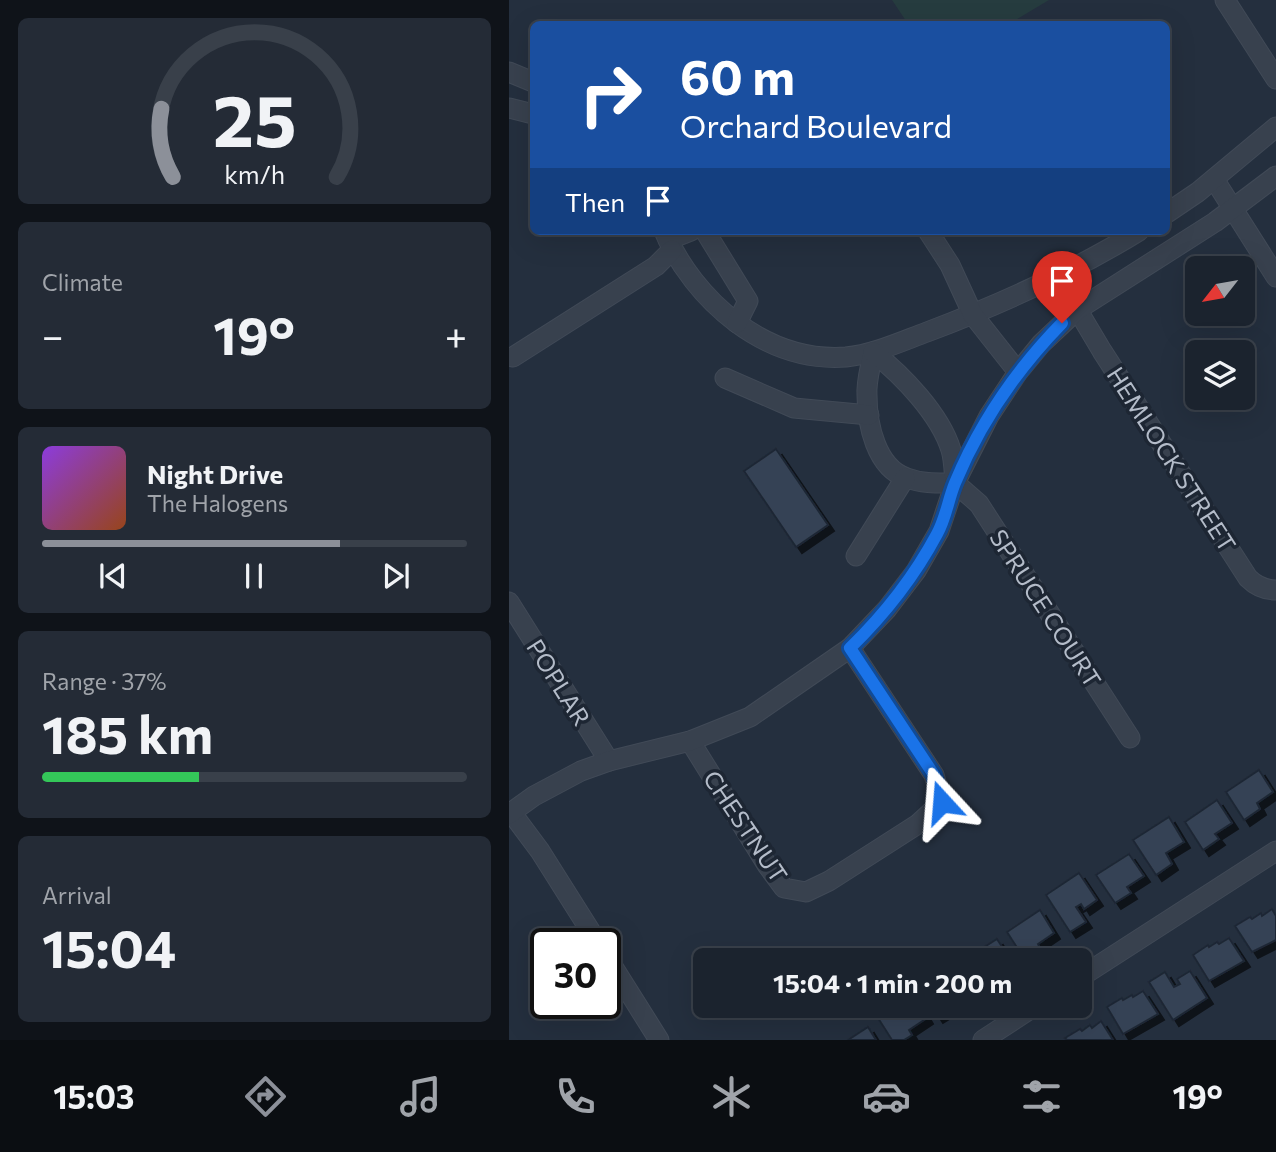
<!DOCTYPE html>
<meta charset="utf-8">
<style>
:root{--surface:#1b232e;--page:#242b36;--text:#f1f3f6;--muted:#a0a4aa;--line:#39404a;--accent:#8c9099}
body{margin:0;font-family:Commissioner,sans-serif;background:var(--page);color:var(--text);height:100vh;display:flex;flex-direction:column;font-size:26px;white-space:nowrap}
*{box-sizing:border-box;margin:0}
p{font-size:23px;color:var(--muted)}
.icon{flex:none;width:38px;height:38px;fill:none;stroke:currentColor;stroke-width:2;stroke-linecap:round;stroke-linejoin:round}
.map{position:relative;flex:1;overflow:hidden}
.details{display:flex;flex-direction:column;gap:18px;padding:18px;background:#0f1319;width:509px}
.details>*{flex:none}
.hud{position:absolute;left:21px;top:21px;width:640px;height:214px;border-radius:10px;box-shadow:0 7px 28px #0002,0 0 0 2px var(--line);background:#1a4fa0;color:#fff;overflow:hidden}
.needle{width:46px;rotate:239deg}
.tools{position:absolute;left:676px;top:256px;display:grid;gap:14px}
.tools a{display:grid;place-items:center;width:70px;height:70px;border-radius:10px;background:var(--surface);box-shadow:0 7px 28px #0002,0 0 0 2px var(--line);font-size:35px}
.speed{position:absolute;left:21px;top:928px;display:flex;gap:14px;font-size:35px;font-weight:700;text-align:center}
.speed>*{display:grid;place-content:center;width:91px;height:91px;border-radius:50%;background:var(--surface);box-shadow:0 7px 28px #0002,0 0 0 2px var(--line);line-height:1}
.speed .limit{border:4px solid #111;border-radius:10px;background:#fff;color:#111}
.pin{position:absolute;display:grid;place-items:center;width:60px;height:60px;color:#fff;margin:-72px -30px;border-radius:50% 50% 50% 0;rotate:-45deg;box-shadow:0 0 7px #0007}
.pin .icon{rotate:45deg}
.me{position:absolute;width:77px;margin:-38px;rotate:341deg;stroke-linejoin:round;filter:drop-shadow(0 0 5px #0008)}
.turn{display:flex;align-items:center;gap:24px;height:147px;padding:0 35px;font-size:32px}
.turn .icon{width:91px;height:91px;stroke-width:2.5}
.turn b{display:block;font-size:49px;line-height:60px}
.then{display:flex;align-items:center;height:66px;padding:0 35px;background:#0003;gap:14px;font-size:26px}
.big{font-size:52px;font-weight:700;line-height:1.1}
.details .widget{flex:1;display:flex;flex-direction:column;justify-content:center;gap:10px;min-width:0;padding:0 24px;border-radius:10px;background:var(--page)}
.details .dial{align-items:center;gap:0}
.dial svg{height:182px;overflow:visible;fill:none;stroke:var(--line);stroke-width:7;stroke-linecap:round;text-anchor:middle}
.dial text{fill:var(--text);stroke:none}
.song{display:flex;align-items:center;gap:21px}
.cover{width:84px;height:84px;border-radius:10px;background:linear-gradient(135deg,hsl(270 70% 55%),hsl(20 70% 35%))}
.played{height:7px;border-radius:4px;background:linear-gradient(90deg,var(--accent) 70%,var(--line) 70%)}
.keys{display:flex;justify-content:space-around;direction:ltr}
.heat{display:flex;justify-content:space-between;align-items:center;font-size:38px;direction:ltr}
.charge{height:10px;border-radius:5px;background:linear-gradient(90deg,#34c759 37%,var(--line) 0)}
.trip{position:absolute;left:184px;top:948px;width:399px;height:70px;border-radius:10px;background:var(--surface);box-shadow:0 7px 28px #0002,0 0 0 2px var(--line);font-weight:700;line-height:70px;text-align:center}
.dock{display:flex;height:112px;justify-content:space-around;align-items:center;background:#0b0e12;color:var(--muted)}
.dock .icon{width:49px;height:49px}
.dock .on{color:var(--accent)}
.dock b{font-size:32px;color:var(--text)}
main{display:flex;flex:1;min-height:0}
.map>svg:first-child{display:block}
</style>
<main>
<section class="details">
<div class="widget dial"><svg viewBox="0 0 100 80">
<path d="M14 69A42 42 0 1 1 86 69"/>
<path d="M14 69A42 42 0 0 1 9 39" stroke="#8c9099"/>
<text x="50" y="56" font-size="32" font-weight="700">25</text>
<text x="50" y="72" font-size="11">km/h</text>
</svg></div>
<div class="widget"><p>Climate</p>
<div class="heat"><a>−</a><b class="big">19°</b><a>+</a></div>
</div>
<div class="widget">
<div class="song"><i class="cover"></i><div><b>Night Drive</b><p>The Halogens</p></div></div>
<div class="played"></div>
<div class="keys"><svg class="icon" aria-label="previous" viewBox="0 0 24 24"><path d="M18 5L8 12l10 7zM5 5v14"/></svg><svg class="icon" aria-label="pause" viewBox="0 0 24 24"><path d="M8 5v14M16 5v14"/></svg><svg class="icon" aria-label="next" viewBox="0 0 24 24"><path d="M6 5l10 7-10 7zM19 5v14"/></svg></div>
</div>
<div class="widget"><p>Range · 37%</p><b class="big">185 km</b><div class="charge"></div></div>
<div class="widget"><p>Arrival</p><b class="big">15:04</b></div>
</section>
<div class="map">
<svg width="767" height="1040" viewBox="0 0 767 1040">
<defs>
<filter id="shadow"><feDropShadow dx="6" dy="6" stdDeviation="0" flood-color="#0009"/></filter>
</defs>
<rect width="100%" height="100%" fill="#242f3e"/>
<!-- green -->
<path fill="#263c3f" d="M383,0H540L500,24H399Z"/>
<!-- building -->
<g fill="#364354" stroke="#1f2835" stroke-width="2" filter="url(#shadow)">
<path d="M267,449L319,525L287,547L235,471Z"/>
<path d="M750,770L764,792L748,803L751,809L735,820L717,792Z"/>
<path d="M708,800L723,823L706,834L710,839L694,850L676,822Z"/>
<path d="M660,817L675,842L657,853L663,864L647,875L624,840Z"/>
<path d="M620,854L635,876L618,887L622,893L606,903L587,875Z"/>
<path d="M570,873L588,900L575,909L572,904L567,907L577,922L561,932L537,895Z"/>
<path d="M763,909L767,916V940L743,952L726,926L741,917L743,919L752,913L753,916Z"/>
<path d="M531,910L545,933L529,944L532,950L516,960L498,932Z"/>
<path d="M720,938L735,961L700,981L684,955L699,945L700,947L708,942L710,944Z"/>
<path d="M488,939L502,961H455V960Z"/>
<path d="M681,971L698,998L664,1020L640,982L656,972L665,987L671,984L668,979Z"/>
<path d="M634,991L649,1014L614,1034L598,1007L613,998L614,1000L623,995L624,997Z"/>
<path d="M386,1006H411L418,1018L400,1030L403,1035L395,1040H383L369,1018Z"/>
<path d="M421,1006H444V1007L428,1017Z"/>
<path d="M592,1021L604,1040H558L556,1038L571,1029L573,1031L581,1025L583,1028Z"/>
<path d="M359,1027L367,1040H339Z"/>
</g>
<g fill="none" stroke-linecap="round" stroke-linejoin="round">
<defs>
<g id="minor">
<path d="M716,0L767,79"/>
<path d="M0,72L24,82"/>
<path d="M0,108L24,114"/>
<path d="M705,179L767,277"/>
<path d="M658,213L689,192L767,127"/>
<path d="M155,231C185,300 256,363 337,357C365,354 391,342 418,332C492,304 562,273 630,231"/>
<path d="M196,231L239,301L228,323"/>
<path d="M419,231L441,265L464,315L509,372"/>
<path d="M159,240L182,231"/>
<path d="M549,277L593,351L739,578C747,586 755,590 767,590"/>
<path d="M364,352C362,366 357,381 358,395C358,424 367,468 398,478C414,484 430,483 446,483"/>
<path d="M364,352C393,375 431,414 442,450C445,460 445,472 446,483"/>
<path d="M4,357L147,266L163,250"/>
<path d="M216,378L285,408L360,415"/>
<path d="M446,483L470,504L621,738"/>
<path d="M347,556L396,478"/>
<path d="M0,602L100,761"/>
<path d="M181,741L258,865L275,888L297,892L320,881L409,824L433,802L425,775L341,648"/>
<path d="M2,812L31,851L89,943"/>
<path d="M0,814L25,796L72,771L100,761L181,741L241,717L341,648L378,609L407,571L430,531L446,483L480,416L509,372L532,344L568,310L706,222L767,176"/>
<path d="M96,954L150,1040"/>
<path d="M570,978L767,851"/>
<path d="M474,1040L526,1006"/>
</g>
</defs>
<!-- minor casing -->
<use href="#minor" stroke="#414a57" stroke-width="21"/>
<!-- minor -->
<use href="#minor" stroke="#38414e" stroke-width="19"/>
</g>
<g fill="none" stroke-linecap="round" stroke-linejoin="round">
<defs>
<path id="route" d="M433,802L425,775L341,648C376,614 405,577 428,534C437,518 439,500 446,483C471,423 507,370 553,323"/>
</defs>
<!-- route casing -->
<use href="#route" stroke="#114b97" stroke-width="18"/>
<!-- route -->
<use href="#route" stroke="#1a73e8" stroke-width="12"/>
</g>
<g text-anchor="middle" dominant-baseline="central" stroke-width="7" stroke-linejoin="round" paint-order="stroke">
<!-- street labels -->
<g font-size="24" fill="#b4bcc9" stroke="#1d2633">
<text transform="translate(663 459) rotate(57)">HEMLOCK STREET</text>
<text transform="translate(537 608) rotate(57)">SPRUCE COURT</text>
<text transform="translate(50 682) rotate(58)">POPLAR</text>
<text transform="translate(237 826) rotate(56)">CHESTNUT</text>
</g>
</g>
</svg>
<div class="tools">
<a><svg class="needle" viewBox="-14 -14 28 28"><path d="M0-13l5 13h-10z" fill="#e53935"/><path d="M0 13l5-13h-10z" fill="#a0a4aa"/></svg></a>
<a><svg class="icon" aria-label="layers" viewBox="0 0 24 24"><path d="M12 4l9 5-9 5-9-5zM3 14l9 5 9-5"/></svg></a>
</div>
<div class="speed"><div class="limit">30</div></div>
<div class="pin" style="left:553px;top:323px;background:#d93025"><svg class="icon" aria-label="arrive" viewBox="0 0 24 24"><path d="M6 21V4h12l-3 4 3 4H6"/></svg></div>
<svg class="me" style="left:433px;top:802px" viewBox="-20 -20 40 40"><path d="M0-17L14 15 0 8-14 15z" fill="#1a73e8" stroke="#fff" stroke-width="4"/></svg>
<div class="trip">15:04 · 1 min · 200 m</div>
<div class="hud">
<div class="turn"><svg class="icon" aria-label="right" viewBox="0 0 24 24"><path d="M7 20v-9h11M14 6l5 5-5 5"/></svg><div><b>60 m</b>Orchard Boulevard</div></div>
<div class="then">Then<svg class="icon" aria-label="arrive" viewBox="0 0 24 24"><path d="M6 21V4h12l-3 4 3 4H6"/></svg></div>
</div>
</div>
</main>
<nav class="dock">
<b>15:03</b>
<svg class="icon on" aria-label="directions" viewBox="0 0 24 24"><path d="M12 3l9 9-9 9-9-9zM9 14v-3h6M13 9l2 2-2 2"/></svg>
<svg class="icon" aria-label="music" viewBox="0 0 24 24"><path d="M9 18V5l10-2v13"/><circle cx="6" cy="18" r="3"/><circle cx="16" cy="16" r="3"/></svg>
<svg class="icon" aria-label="phone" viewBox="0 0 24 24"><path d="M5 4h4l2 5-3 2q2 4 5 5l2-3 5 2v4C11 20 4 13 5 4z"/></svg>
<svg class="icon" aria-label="climate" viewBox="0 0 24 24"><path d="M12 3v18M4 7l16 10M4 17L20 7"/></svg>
<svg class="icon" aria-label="car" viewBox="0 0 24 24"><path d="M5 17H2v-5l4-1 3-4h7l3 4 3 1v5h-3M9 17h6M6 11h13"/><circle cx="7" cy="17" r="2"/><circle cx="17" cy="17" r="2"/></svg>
<svg class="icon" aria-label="filters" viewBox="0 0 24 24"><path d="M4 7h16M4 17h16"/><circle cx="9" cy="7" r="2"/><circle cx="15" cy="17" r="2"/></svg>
<b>19°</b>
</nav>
